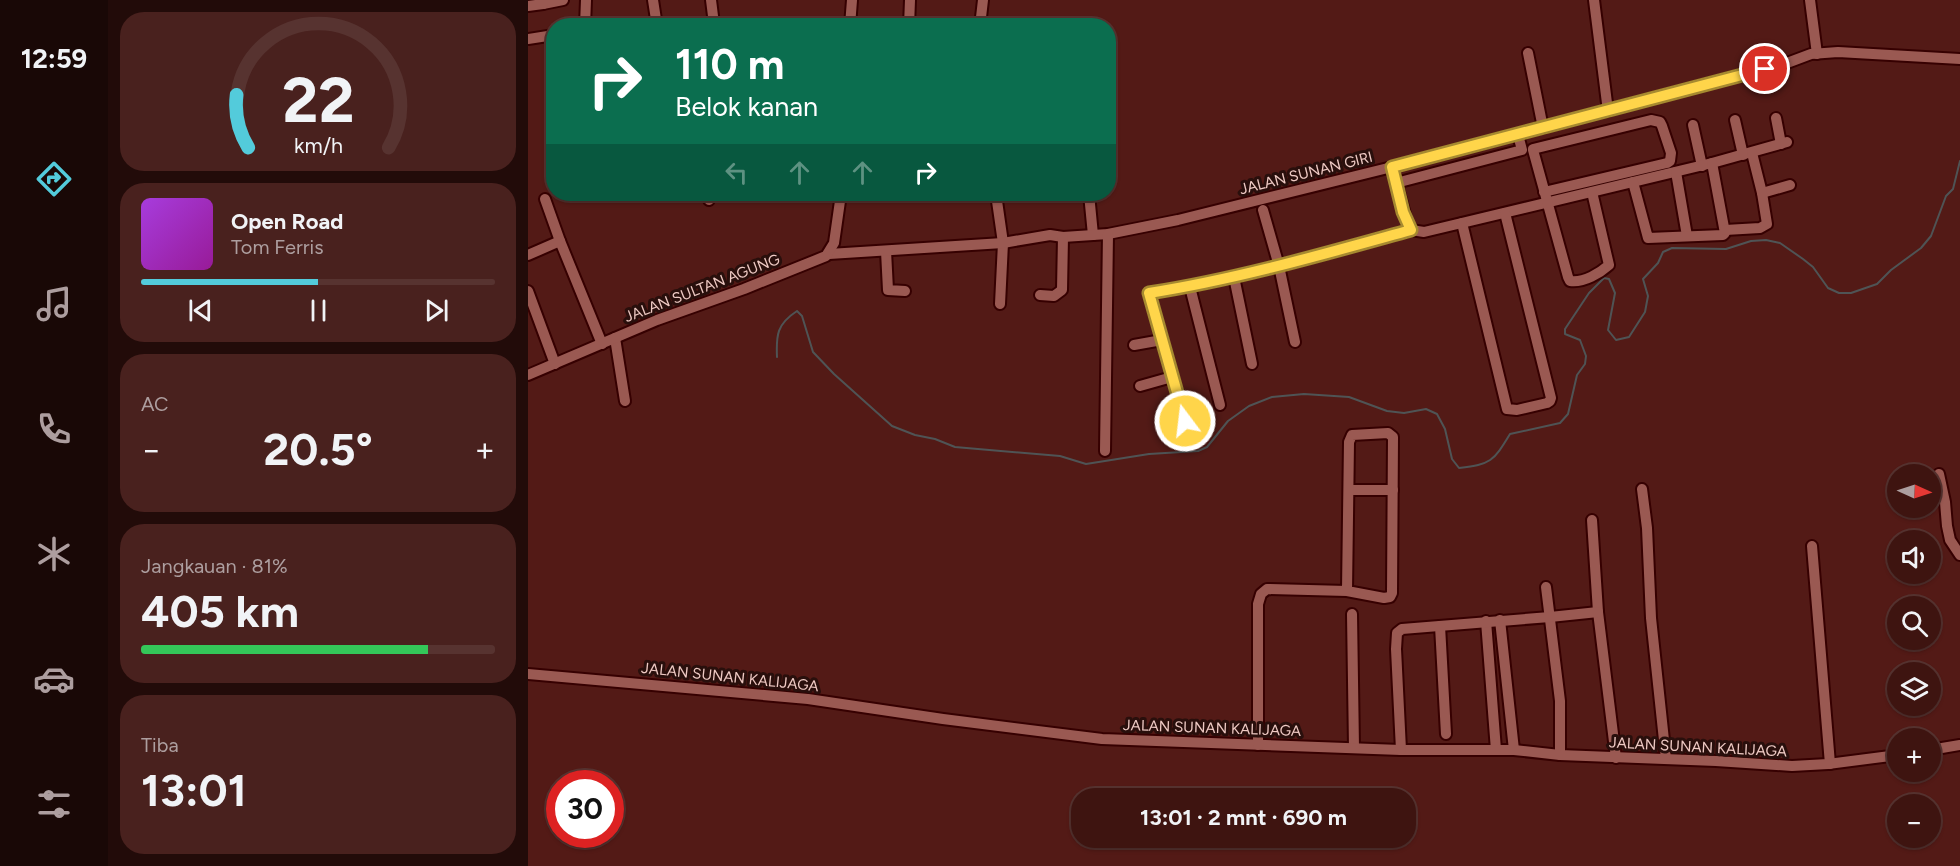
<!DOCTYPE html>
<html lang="id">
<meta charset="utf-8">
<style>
:root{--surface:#3e1410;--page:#49211e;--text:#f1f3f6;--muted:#ad9e9f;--line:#573330;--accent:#53cbdb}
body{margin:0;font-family:Figtree,sans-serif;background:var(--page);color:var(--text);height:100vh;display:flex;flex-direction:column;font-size:22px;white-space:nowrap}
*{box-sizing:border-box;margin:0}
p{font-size:20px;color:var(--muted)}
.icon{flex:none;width:33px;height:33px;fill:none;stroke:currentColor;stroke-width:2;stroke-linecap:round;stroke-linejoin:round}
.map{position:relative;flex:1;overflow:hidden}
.sheet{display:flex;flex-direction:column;gap:12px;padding:12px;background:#220b09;width:420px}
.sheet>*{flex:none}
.banner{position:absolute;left:18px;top:18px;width:570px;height:183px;border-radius:24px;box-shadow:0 2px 4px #0004,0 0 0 2px var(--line);background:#0b6e4f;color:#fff;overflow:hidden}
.needle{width:39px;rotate:93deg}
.controls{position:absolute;left:1359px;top:464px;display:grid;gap:12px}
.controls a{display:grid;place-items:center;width:54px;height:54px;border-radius:50%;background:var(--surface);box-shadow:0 2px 4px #0004,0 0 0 2px var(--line);font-size:30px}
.speed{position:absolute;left:18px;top:770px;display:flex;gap:12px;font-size:30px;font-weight:700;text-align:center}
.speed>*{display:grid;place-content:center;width:78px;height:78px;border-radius:50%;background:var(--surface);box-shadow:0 2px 4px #0004,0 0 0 2px var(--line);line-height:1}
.speed .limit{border:9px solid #d22;background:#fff;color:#111}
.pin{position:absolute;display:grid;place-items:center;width:51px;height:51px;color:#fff;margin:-26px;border:3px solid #fff;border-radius:50%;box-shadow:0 2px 6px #0007}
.me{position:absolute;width:66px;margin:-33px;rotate:345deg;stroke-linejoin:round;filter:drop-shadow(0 0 4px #0008)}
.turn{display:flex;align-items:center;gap:21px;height:126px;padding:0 30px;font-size:27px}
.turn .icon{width:78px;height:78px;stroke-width:2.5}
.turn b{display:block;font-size:42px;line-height:51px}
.lanes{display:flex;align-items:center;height:57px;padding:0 30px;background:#0003;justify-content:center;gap:30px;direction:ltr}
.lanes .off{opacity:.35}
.big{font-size:45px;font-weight:700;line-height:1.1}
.sheet .widget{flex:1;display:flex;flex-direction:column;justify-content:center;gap:9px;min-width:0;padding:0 21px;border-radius:24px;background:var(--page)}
.sheet .dial{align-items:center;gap:0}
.dial svg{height:156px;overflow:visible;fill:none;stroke:var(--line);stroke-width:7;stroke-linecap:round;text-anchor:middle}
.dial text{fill:var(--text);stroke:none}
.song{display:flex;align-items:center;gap:18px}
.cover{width:72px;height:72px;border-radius:9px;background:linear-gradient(135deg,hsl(280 70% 55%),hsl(300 70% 35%))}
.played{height:6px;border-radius:3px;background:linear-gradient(90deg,var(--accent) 50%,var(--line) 50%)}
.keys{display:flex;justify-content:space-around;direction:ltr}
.heat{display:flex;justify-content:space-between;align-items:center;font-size:33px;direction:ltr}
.charge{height:9px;border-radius:4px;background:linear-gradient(90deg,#34c759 81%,var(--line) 0)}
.trip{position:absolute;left:543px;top:788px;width:345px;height:60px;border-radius:24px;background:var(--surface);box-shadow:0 2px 4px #0004,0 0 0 2px var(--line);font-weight:700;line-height:60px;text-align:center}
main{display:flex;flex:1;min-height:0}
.tabs{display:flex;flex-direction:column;width:108px;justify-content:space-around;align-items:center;background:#190806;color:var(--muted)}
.tabs .icon{width:42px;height:42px}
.tabs .selected{color:var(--accent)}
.tabs b{font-size:27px;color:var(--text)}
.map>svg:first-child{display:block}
</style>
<main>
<nav class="tabs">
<b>12:59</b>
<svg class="icon selected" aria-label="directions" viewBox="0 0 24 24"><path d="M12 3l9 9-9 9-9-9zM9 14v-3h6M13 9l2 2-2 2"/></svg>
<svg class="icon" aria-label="music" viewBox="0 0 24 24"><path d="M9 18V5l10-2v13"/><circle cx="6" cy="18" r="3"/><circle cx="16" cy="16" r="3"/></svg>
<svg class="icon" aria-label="phone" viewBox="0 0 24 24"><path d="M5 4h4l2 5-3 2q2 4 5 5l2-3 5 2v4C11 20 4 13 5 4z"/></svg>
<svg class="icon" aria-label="climate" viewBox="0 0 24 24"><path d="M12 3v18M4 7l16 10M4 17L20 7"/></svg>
<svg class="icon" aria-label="car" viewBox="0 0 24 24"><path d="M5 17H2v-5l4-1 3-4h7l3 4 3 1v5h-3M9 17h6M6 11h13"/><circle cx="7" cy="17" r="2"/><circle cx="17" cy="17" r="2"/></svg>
<svg class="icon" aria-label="filters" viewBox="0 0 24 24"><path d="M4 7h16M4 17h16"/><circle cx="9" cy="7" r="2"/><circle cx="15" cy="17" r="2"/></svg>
</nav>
<section class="sheet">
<div class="widget dial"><svg viewBox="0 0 100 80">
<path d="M14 69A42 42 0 1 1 86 69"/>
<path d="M14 69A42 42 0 0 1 8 42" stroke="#53cbdb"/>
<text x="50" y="56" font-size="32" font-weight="700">22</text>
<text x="50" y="72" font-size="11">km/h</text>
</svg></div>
<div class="widget">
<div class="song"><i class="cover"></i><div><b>Open Road</b><p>Tom Ferris</p></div></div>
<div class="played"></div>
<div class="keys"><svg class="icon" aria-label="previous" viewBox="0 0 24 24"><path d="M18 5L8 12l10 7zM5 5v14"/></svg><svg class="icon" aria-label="pause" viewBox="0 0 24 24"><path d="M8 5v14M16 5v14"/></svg><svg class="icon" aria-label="next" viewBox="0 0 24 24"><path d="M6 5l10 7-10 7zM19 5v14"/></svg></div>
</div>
<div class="widget"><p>AC</p>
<div class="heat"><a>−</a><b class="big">20.5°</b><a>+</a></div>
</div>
<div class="widget"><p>Jangkauan · 81%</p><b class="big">405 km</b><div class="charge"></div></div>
<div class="widget"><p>Tiba</p><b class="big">13:01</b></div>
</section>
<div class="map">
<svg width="1432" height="866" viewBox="0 0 1432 866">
<rect width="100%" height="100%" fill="#531a16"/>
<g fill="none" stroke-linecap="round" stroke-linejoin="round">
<!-- stream -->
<path stroke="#4f5455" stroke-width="2" d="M249,357C248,335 249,324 269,311L274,316L285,352L306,374L364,426L387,435L407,439L427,447L532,456L558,464L621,454L670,451L679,447L700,421L721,406L744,397L776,394L821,397L859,411L876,413L898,409L909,414L917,429L924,459L931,468C963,464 965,462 982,434L1032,423L1040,414L1049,375L1057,364L1058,356L1052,340L1037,334V329L1061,293L1076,278L1081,279L1087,293L1080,330L1088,340L1101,337L1117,312L1120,296L1115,279L1130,263L1135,252L1144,248L1198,249L1223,241L1238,240L1252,243L1275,259L1285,267L1300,288L1311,293H1323L1349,284L1363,270L1393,248L1403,236L1418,196L1425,189L1432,161"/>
<defs>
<g id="minor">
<path d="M125,0L129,26"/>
<path d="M183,0L186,24"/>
<path d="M1066,0L1080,111"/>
<path d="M1282,0L1289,54"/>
<path d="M15,4L35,0"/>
<path d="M0,6L15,4V0"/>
<path d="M57,26L58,0"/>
<path d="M322,26L324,0"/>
<path d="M381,26L382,0"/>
<path d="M452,26L455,0"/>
<path d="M0,39L26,35"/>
<path d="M1000,53L1015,128"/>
<path d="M1248,118L1253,144"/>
<path d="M1207,120L1215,155"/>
<path d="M1165,125L1174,166"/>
<path d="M864,167L880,225L883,230L896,232L1184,163L1259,142"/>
<path d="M1148,172L1159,236"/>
<path d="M1105,182L1120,238L1195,235L1197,233L1184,163"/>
<path d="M868,183L994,150L990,135"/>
<path d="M1016,192L1139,163L1142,161L1143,153L1134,126L1132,122L1123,120L1005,149V150L1040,277L1042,281C1056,283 1072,273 1081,265L1064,192"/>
<path d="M1234,193L1262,185"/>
<path d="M180,194L181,200"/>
<path d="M468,194L475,243L472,304"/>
<path d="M561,194L565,235"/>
<path d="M17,199L32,241"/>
<path d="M735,210L751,266L767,342"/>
<path d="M934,223L979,409L989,410L1019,403L1022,401L1023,398L977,213"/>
<path d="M1197,230L1232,228L1239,224L1234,193L1224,153"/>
<path d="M358,251L360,290L377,291"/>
<path d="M301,254L475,243L522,235L535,237L580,234L650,220L864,167L1259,63L1283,54L1310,52L1432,59"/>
<path d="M0,255L32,241L74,344"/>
<path d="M706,277L724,364"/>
<path d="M662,287L692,405"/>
<path d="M0,291L27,364"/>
<path d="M512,295L526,296L534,290L535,237"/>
<path d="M87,338L97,401"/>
<path d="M606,345L634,340"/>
<path d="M0,375L129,320L216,289L298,256L306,243L313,194"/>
<path d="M612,386L644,377"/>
<path d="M657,421L621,293C710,279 796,254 883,230"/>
<path d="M577,451L580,234"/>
<path d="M1411,474L1417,502L1419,526L1422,540L1432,555"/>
<path d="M1114,489L1119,528L1123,618L1138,759"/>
<path d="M821,490H865"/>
<path d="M1064,520L1070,612L1088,758"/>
<path d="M1284,546L1302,764"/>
<path d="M1018,587L1032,701V755"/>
<path d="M824,614L826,748"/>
<path d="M972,620L986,750"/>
<path d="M958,621L968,750"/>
<path d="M912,626L918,734"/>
<path d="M0,674L280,699L415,719L574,739L873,750H986L1032,755L1188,761L1264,766L1300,764L1370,755"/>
<path d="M730,745V604L733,594L739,589L819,591L821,442L824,435L860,433L865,437L864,593L862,597L856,598L819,591"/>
<path d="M873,750L868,649L869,633L874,629L1022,617L1070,612"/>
<path d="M1402,750L1432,745"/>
</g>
</defs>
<!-- minor casing -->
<use href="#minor" stroke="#360001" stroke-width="14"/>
<!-- minor -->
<use href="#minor" stroke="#9a5952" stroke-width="10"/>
</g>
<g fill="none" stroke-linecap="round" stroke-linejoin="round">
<defs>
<path id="route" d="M657,421L621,293C710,279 796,254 883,230L875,212L864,167L1237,69"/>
</defs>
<!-- route casing -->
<use href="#route" stroke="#a68a30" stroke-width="15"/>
<!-- route -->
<use href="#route" stroke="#ffd54a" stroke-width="10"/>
</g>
<g text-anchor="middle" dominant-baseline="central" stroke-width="6" stroke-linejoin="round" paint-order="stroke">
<!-- street labels -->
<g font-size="15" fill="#efcac4" stroke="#290f0c">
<text transform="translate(778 173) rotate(-14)">JALAN SUNAN GIRI</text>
<text transform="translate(174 288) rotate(-21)">JALAN SULTAN AGUNG</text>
<text transform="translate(202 677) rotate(6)">JALAN SUNAN KALIJAGA</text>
<text transform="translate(684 728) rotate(2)">JALAN SUNAN KALIJAGA</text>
<text transform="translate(1170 747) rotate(3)">JALAN SUNAN KALIJAGA</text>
</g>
</g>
</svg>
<div class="controls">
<a><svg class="needle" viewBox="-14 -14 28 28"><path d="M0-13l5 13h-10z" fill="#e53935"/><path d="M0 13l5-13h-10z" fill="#ad9e9f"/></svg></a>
<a><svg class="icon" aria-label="sound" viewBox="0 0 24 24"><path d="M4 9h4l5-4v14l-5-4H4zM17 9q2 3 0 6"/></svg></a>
<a><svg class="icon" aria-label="search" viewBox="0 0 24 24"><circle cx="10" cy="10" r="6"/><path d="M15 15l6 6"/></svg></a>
<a><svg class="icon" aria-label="layers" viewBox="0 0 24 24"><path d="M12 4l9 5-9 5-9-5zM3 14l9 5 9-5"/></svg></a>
<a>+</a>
<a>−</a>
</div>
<div class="speed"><div class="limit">30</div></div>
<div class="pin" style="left:1237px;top:69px;background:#d93025"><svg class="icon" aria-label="arrive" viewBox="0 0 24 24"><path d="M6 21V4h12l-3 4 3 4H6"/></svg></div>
<svg class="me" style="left:657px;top:421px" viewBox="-20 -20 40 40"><circle r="17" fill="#ffd54a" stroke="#fff" stroke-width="3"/><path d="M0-11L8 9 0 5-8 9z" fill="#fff"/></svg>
<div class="trip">13:01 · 2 mnt · 690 m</div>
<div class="banner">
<div class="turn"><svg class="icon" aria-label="right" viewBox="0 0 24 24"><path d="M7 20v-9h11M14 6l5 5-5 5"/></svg><div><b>110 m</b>Belok kanan</div></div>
<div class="lanes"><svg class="icon off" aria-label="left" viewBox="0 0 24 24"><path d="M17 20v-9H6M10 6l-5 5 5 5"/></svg><svg class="icon off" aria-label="ahead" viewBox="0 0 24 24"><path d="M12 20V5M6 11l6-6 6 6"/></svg><svg class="icon off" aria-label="ahead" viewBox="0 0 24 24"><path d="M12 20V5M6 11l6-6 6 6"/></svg><svg class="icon" aria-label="right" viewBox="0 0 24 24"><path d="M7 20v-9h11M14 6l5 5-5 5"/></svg></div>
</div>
</div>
</main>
